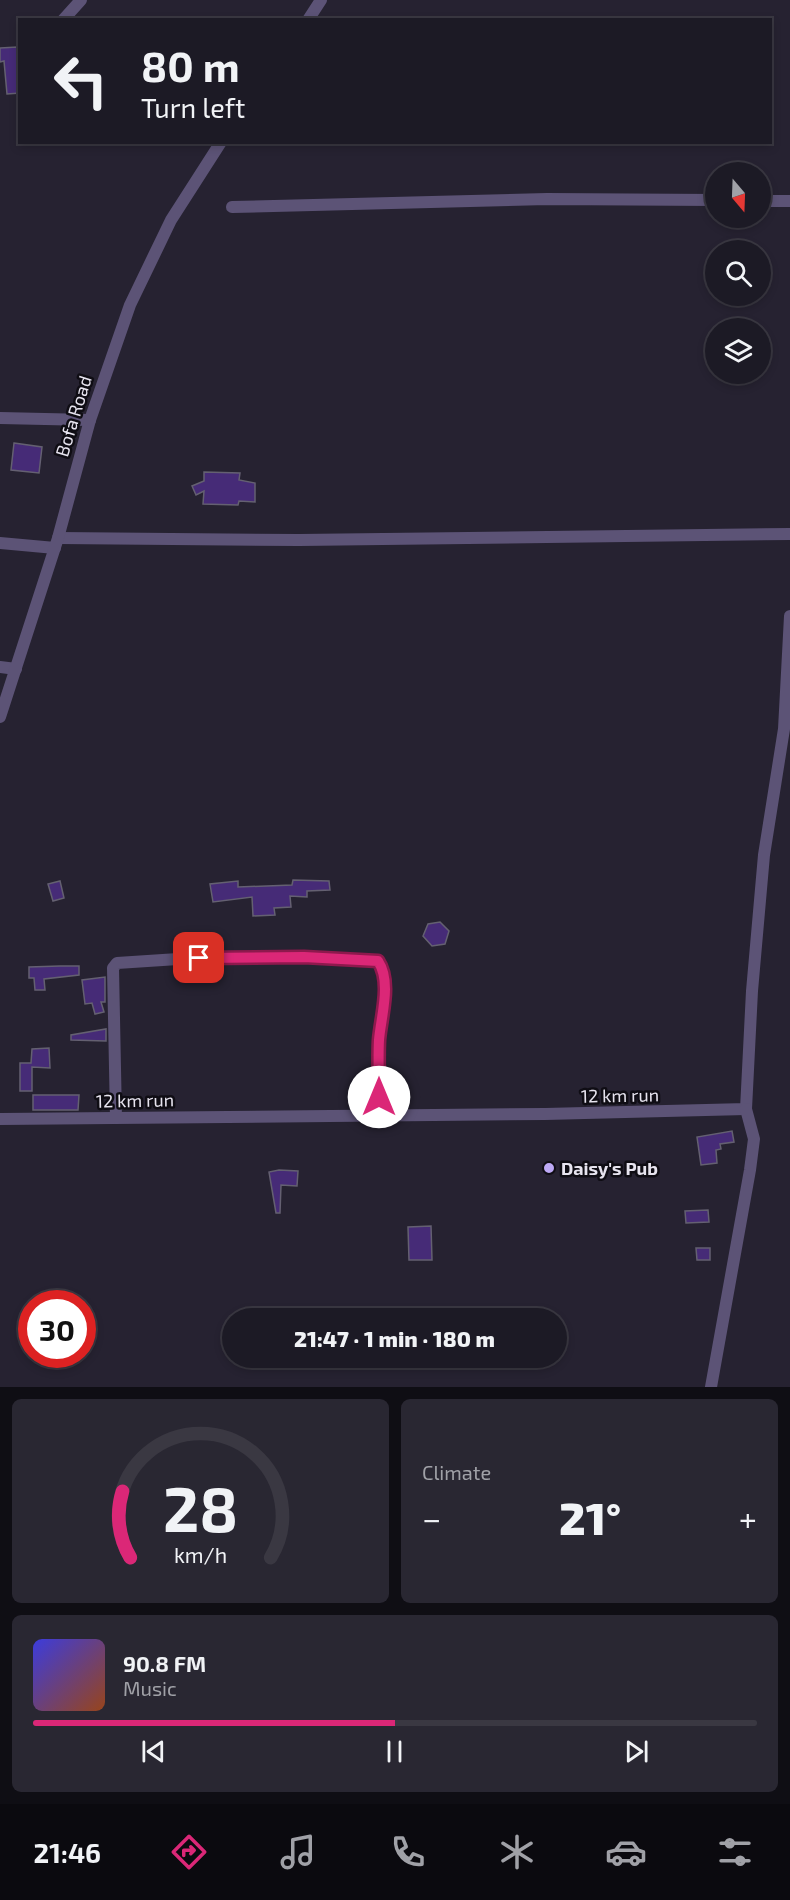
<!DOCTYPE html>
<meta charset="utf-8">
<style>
:root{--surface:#1c1a25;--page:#292732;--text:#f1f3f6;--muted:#a0a1a7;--line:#3a3842;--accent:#db2777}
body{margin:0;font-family:"Exo 2",sans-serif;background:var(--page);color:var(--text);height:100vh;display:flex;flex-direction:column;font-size:22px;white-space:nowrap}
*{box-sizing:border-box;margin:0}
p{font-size:20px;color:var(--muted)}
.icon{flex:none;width:33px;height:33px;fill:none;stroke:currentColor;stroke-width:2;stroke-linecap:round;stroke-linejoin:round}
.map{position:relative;height:1387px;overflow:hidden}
.drawer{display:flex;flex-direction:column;gap:12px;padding:12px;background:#0f0e14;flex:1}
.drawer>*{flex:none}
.banner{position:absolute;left:18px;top:18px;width:754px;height:126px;border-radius:0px;box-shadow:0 3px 9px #0003,0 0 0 2px var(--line);background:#1c1a25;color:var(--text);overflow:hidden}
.needle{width:39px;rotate:161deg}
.fabs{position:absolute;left:705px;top:162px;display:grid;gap:12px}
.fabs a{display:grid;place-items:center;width:66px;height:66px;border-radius:50%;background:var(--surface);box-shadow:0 3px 9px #0003,0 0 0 2px var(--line);font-size:30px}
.speed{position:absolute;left:18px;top:1290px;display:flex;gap:12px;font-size:30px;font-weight:700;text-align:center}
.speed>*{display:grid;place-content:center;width:78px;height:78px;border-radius:50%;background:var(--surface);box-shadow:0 3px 9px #0003,0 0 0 2px var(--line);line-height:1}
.speed .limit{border:9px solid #d22;background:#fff;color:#111}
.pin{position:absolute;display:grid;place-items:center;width:51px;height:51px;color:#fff;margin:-26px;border-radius:12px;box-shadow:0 3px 9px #0006}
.me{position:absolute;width:66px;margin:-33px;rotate:0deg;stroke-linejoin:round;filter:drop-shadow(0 0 4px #0008)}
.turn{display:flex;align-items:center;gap:21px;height:126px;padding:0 24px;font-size:27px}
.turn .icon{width:78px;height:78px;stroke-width:2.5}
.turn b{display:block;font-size:42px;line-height:51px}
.big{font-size:45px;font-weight:800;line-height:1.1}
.drawer .card{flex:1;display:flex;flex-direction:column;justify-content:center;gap:9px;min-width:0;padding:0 21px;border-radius:9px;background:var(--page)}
.drawer .dial{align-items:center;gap:0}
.dial svg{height:156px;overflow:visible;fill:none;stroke:var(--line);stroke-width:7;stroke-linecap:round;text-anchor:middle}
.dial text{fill:var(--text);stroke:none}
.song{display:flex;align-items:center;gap:18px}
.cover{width:72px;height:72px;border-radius:9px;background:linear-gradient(135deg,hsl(240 70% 55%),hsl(20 70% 35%))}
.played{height:6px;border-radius:3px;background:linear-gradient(90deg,var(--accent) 50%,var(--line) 50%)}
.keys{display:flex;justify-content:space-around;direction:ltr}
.heat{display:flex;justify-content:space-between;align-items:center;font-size:33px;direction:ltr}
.drawer .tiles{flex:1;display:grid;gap:12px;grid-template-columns:1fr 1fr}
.card:last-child{grid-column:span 2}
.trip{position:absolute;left:222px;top:1308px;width:345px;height:60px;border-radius:30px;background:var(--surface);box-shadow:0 3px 9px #0003,0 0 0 2px var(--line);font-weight:800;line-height:60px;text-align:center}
.menu{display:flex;height:96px;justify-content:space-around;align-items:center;background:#0b0a0f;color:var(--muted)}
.menu .icon{width:42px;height:42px}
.menu .on{color:var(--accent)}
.menu b{font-size:27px;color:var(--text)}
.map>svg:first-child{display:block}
</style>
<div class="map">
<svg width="790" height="1387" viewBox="0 0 790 1387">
<rect width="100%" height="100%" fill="#262231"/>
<!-- building -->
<g fill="#462b77" stroke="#646071" stroke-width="1.5">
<path d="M17,47L20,93L7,94L4,61L0,62V48Z"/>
<path d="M14,443L42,447L39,473L11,470Z"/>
<path d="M204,472L240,473L239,480L255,483V502L239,501L238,505L203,504L204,491L196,495L192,486L204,481Z"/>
<path d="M293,880L329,881L330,890L307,891V897L290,896L291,907L274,908L275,915L253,916L252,897L213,902L210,884L238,881V887L292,885Z"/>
<path d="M60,881L64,898L53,901L48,884Z"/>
<path d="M440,922L449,931L445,944L432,946L423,936L428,924Z"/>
<path d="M60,966H79V975L44,979L45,990H35L34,978H29V967Z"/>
<path d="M105,977V1002H101L104,1012L95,1014L92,1003L85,1004L82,980Z"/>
<path d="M106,1029V1041L71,1040V1035Z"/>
<path d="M49,1048L50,1068L32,1067V1091H20V1063H31L32,1049Z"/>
<path d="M33,1095H79L78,1110H33Z"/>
<path d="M732,1131L734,1142L720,1144L721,1149L716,1150L717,1163L701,1165L697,1137Z"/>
<path d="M279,1170L298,1171L297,1186L281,1185L280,1213H276L269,1172Z"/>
<path d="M708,1210L709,1222L686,1223L685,1211Z"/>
<path d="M431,1226L432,1260H409L408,1227Z"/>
<path d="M696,1248H710V1260H697Z"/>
</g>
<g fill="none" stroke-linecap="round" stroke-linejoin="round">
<!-- minor -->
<g stroke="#5c5376" stroke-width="12">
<path d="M63,20L81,0"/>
<path d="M308,20L321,0"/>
<path d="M760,201H790"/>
<path d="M232,207L547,199L716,200"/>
<path d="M0,418L90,420"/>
<path d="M58,538L299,540L790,534"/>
<path d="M0,543L55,548"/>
<path d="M0,667L16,669"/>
<path d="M0,717L58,538L90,420L130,305L171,220L221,142"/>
<path d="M116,1118L113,968L117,963L178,959L304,957L378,961C393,984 380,1019 379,1044C378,1068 379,1092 379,1116"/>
<path d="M0,1119L545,1114L746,1109L752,991L764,855L784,729L790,616"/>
<path d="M711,1387L750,1170L754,1139L746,1109"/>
</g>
</g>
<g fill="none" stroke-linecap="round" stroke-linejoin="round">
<defs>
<path id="route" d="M199,958L304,957L378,961C392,982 381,1016 379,1040C378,1059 379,1078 379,1097"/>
</defs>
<!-- route casing -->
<use href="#route" stroke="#8e194d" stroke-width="15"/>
<!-- route -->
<use href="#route" stroke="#db2777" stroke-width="10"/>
</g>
<!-- markers -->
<circle fill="#bda9f5" stroke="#0f0d14" stroke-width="2" cx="549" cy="1168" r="6"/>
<g text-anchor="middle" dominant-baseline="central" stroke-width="5" stroke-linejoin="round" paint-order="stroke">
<!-- street labels -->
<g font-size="18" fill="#e7e4ef" stroke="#0f0d14">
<text transform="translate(73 416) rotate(-73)">Bofa Road</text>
<text transform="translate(620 1095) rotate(-1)">12 km run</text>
<text transform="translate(135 1100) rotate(-1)">12 km run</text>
</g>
<!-- poi labels -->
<g font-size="18" font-weight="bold" fill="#e7e4ef" stroke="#0f0d14" text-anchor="start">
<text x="561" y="1168">Daisy's Pub</text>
</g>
</g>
</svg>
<div class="fabs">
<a><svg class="needle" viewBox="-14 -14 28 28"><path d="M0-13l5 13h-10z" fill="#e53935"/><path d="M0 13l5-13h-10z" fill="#a0a1a7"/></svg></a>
<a><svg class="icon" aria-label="search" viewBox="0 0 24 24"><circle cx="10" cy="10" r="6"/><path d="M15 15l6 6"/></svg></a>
<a><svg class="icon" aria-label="layers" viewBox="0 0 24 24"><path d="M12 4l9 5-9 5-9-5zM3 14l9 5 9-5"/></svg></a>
</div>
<div class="speed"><div class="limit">30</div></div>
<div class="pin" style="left:199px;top:958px;background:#d93025"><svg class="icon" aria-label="arrive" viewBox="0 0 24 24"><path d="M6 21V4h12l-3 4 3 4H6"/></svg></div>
<svg class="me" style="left:379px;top:1097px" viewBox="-20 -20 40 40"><circle r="19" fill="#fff"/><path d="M0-13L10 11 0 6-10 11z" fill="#db2777"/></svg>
<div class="trip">21:47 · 1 min · 180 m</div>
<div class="banner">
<div class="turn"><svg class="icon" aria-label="left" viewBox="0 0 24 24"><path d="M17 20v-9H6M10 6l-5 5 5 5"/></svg><div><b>80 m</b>Turn left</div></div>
</div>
</div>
<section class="drawer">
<div class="tiles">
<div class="card dial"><svg viewBox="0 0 100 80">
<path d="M14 69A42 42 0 1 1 86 69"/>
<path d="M14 69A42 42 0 0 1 10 35" stroke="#db2777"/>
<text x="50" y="56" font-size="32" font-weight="700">28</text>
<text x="50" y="72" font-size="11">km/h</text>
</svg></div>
<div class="card"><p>Climate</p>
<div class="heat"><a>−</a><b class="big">21°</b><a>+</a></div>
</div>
<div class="card">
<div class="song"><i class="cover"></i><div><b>90.8 FM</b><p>Music</p></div></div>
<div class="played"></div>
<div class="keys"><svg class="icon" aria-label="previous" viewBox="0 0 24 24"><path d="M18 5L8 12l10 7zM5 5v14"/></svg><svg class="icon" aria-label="pause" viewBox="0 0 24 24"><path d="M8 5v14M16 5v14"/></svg><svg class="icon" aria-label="next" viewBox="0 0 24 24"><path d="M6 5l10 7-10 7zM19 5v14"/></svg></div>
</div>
</div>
</section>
<nav class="menu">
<b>21:46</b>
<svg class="icon on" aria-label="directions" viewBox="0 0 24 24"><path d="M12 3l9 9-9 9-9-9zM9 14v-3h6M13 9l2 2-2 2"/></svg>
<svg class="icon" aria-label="music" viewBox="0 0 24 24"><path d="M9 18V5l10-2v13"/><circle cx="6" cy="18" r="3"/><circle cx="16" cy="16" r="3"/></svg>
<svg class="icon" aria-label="phone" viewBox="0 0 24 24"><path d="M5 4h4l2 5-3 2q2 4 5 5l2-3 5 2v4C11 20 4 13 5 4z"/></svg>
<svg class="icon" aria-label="climate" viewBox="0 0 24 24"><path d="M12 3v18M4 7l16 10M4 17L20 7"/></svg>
<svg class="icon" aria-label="car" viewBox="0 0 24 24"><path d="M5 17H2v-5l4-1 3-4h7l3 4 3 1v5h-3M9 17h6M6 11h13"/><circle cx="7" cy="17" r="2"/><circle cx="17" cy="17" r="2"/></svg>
<svg class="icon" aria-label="filters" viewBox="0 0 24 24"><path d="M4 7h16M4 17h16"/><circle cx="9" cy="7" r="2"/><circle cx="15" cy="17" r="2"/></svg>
</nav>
